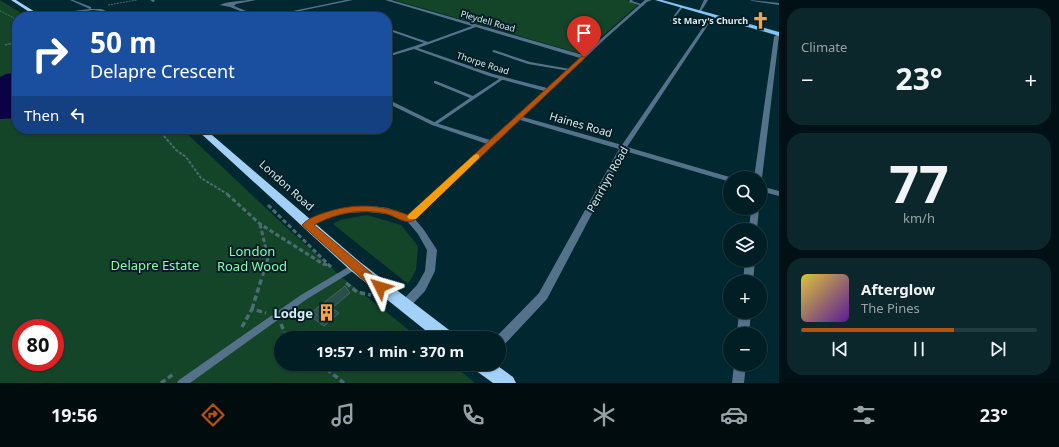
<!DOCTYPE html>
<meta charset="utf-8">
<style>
:root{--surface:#011e24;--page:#0b272c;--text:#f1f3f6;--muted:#96a2a6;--line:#233c41;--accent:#b45309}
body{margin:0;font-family:"Noto Sans",sans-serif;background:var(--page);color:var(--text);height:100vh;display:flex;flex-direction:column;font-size:15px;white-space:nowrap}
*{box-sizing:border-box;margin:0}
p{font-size:13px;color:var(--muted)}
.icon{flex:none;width:22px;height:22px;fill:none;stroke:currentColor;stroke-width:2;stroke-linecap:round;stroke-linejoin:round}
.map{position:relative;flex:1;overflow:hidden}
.panel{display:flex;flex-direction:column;gap:8px;padding:8px;background:#011014;width:280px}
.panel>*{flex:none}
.top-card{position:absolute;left:12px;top:12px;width:380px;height:122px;border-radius:16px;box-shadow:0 1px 3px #0004,0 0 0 1px var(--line);background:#1a4fa0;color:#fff;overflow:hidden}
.buttons{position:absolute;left:723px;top:171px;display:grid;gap:8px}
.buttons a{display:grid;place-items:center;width:44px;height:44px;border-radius:50%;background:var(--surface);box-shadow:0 1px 3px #0004,0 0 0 1px var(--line);font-size:20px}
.speed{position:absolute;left:12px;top:319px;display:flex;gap:8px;font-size:20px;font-weight:700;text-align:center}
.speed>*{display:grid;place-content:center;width:52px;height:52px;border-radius:50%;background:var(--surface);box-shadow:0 1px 3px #0004,0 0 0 1px var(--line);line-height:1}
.speed .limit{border:6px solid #d22;background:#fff;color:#111}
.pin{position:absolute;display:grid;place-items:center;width:34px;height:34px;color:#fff;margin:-41px -17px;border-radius:50% 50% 50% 0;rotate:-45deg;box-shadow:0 0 4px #0007}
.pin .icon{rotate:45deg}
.me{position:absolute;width:44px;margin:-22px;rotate:310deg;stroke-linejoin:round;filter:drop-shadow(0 0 3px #0008)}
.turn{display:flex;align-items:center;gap:14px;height:84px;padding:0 12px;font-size:18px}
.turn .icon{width:52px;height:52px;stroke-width:2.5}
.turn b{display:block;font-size:28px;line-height:34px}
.then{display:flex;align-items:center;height:38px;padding:0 12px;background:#0003;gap:8px;font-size:15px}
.big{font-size:30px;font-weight:700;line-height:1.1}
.panel .widget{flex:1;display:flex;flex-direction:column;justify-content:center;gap:6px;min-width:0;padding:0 14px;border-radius:16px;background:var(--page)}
.panel .dial{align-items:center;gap:0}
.dial b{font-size:52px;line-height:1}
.song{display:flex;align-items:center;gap:12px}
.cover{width:48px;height:48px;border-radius:6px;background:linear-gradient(135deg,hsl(50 70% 55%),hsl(270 70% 35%))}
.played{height:4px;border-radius:2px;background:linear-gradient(90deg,var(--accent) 65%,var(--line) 65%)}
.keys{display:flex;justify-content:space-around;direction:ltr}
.heat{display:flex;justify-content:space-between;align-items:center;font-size:22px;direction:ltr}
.trip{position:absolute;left:274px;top:331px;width:232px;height:40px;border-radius:20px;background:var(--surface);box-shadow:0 1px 3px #0004,0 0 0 1px var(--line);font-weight:700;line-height:40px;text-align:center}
.menu{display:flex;height:64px;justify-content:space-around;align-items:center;background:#000c0e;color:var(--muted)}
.menu .icon{width:28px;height:28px}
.menu .current{color:var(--accent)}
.menu b{font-size:18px;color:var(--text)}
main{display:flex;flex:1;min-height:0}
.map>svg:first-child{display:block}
</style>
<main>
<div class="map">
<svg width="779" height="383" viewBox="0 0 779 383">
<rect width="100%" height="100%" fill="#012830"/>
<!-- green -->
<g fill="#144528" fill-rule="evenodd">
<path d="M0,0L27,17H17V129H182L287,228L343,278L419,338H281V364H452L475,383H0ZM21,328H55V362H21Z"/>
<path d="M394,0H629L628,1L639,4L582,54Z"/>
<path d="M367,215L401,225L418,246L416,270L408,284L333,224L340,220Z"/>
</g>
<!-- water -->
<path fill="#0b0246" d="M17,73V118L0,119V77L6,74Z"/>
<!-- building -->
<path fill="#2a4f4a" stroke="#416761" d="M345,286L350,293L332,308L339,313L324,326L313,318L317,315L312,312Z"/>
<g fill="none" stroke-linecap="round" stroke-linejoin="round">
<!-- path-far4 -->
<g stroke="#4b6c73" stroke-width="1" stroke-dasharray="2 1" stroke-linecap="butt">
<path d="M108,5L137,0"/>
<path d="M0,11L14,18V21L17,23"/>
</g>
<!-- path-far3 -->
<path stroke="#4b6c73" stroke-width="1.5" stroke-dasharray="2.5 1" stroke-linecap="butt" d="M5,45L17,42"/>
<!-- path-far2 -->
<path stroke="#4b6c73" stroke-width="2" stroke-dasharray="3 1.5" stroke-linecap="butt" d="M158,129L176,150L186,157L201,178L229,195"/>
<!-- path-far1 -->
<g stroke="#4b6c73" stroke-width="3" stroke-dasharray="4.5 2.5" stroke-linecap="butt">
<path d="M227,194L260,224L323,264L329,265"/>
<path d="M268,205L333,269"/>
<path d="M260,224L268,258L262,278"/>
</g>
<!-- path -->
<g stroke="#4b6c73" stroke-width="3.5" stroke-dasharray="5.5 3" stroke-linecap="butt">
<path d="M346,283L357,292L371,295"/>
<path d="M252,309L262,277"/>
<path d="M281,324L287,338"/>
<path d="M242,327L252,309L266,313"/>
<path d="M320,364L344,383"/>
<path d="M161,383L175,373"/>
</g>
<!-- service -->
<g fill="#55728b" fill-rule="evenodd">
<path d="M70,0H73L91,7V9H101L114,14L113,15L101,11L93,10L45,17H39L50,14L90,9Z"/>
<path d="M630,0H633L632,1L644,5L643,6L629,2Z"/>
<path d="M681,6L683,7L672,21H670Z"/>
<path d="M494,50L530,62L570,69L572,70L570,71L528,64L493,52L492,51Z"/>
<path d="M502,77L505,78L436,125H434L432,124L470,98L434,83V81H436L473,96Z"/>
<path d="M355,263L358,264L359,266L358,268L307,299L190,383H177L179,380L301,295Z"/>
</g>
<!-- minor -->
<g fill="#55728b" fill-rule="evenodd">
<path d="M150,0H154L155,1L153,2Z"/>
<path d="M248,0H256L236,4L234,6L261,17H256L230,7L220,5C224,2 241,1 248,0Z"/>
<path d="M346,0H353L271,17H264Z"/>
<path d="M385,0H391L583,55L645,0H652L647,2L606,38L523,117L622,145L710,17L716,16V18L712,19L627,147L733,178H730V181H727L625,151L547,299L503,346L499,347V338H495L539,293L619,149L520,120L415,219L424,230L437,250L435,271L425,291L408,309L404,310L400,309L399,306L400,303L417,285L425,271L427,250L418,234L407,221L387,214L367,212L344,213L324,219L307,228L304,227L303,225L304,223C330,208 358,203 388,208C395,210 402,213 409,215L487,144L432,125L387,103V99L436,123L490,140L544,91L489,76L414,49L387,57V55L424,43L387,30V28L428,42L472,26ZM476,27L580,58L547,88L493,74L418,48Z"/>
<path d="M704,0H708L700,13H698Z"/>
<path d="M750,0L779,3V5L752,1Z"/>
<path d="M157,15L161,17H156Z"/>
<path d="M778,33H779V36L762,178L760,180V178H754L774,37Z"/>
<path d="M760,186L779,191V196L760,191Z"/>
<path d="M751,208H759L757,230H749Z"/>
<path d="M745,260H755L753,282H743Z"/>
<path d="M739,312H751L749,334H737Z"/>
<path d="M734,364H746L744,383H732Z"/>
</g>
<!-- primary -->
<path fill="#84c3f6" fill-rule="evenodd" d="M655,0H662L779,32V36Z"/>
<!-- trunk -->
<g fill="#a2d0f6" fill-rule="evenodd">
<path d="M11,0H16L43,17H37Z"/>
<path d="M196,129H205L360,262L453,333L455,338H435L350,270Z"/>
<path d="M473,364H495L513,377L516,383H493L475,370Z"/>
</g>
</g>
<!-- route -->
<path fill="#b45309" stroke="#753606" d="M582,56L586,57L413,221C404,224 395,216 387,214C362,208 336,213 314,225L384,284L386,287L384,291L380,292L376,291L302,225C307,219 317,215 324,213C353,203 379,204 408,215Z"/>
<!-- slow -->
<path fill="#f59e0b" d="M477,154L479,155V158L416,219H409L407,217L409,214L474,155Z"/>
<!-- icons -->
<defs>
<symbol id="church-bare" viewBox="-9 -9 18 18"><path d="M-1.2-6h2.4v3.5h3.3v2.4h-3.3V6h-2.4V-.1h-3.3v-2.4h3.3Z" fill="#f7a149" stroke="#021e24" stroke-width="2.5" paint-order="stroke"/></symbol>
<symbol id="building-bare" viewBox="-9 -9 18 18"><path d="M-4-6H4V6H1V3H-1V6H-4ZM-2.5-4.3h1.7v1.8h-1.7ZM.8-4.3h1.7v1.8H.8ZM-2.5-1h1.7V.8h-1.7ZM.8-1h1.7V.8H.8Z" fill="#f7a149" stroke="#021e24" stroke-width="2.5" paint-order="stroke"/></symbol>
</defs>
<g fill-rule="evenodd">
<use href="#church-bare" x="748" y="8" width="25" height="25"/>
<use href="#building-bare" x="314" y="300" width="25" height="25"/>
</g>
<g text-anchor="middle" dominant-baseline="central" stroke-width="4" stroke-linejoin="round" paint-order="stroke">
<!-- far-poi labels -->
<g font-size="9" font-weight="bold" fill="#d7ebf0" stroke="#021e24" text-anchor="end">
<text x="748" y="20">St Mary's Church</text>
</g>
<!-- far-street labels -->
<g font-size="9" fill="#d7ebf0" stroke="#021e24">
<text transform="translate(488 21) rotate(16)">Pleydell Road</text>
<text transform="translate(483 63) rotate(18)">Thorpe Road</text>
</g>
<!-- street labels -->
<g font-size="11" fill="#d7ebf0" stroke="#021e24">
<text transform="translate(581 124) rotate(16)">Haines Road</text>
<text transform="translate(607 179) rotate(-61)">Penrhyn Road</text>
<text transform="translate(287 185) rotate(42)">London Road</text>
</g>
<!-- near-park labels -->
<g font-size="13" fill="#88f9b0" stroke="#021e24">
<text x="252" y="251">London<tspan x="252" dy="15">Road Wood</tspan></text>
<text x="155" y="265">Delapre Estate</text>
</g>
<!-- near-poi labels -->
<g font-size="13" font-weight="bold" fill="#d7ebf0" stroke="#021e24" text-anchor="end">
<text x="313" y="313">Lodge</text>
</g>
</g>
</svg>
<div class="buttons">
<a><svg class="icon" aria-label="search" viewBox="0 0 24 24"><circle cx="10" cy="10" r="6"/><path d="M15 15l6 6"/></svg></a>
<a><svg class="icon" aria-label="layers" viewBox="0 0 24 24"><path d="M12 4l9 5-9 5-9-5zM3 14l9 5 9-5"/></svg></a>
<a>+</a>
<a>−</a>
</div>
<div class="speed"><div class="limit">80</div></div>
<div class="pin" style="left:584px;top:57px;background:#d93025"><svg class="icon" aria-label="arrive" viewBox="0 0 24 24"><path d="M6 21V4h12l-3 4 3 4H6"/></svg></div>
<svg class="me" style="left:380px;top:287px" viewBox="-20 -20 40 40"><path d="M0-17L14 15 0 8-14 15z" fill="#b45309" stroke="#fff" stroke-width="4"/></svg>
<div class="trip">19:57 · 1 min · 370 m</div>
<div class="top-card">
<div class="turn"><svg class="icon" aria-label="right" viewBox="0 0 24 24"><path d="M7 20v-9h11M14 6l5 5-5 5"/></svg><div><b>50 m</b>Delapre Crescent</div></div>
<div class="then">Then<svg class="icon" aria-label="left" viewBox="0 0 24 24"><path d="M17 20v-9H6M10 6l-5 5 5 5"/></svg></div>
</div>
</div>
<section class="panel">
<div class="widget"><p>Climate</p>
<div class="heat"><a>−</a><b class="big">23°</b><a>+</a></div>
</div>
<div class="widget dial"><b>77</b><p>km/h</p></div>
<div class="widget">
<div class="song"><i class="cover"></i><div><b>Afterglow</b><p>The Pines</p></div></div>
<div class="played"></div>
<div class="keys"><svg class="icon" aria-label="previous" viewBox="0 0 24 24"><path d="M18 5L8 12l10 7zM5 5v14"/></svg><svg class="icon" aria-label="pause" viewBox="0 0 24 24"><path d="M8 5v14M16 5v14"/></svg><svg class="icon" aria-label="next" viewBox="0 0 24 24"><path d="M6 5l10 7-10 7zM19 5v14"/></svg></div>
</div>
</section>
</main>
<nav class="menu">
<b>19:56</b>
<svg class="icon current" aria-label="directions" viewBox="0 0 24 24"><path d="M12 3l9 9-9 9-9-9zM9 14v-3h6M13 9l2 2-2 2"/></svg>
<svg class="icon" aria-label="music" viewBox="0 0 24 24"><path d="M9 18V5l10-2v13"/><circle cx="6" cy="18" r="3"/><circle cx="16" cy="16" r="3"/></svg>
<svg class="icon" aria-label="phone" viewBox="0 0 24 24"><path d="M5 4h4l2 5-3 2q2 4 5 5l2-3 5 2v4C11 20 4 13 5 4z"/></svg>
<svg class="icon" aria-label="climate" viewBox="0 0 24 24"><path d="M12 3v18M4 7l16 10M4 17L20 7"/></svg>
<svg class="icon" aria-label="car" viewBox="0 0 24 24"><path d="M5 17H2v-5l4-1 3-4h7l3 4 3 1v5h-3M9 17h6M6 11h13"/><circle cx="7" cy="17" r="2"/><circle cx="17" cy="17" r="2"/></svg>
<svg class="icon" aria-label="filters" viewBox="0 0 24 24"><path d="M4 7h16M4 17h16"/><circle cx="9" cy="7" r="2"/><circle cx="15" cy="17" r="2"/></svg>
<b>23°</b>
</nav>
